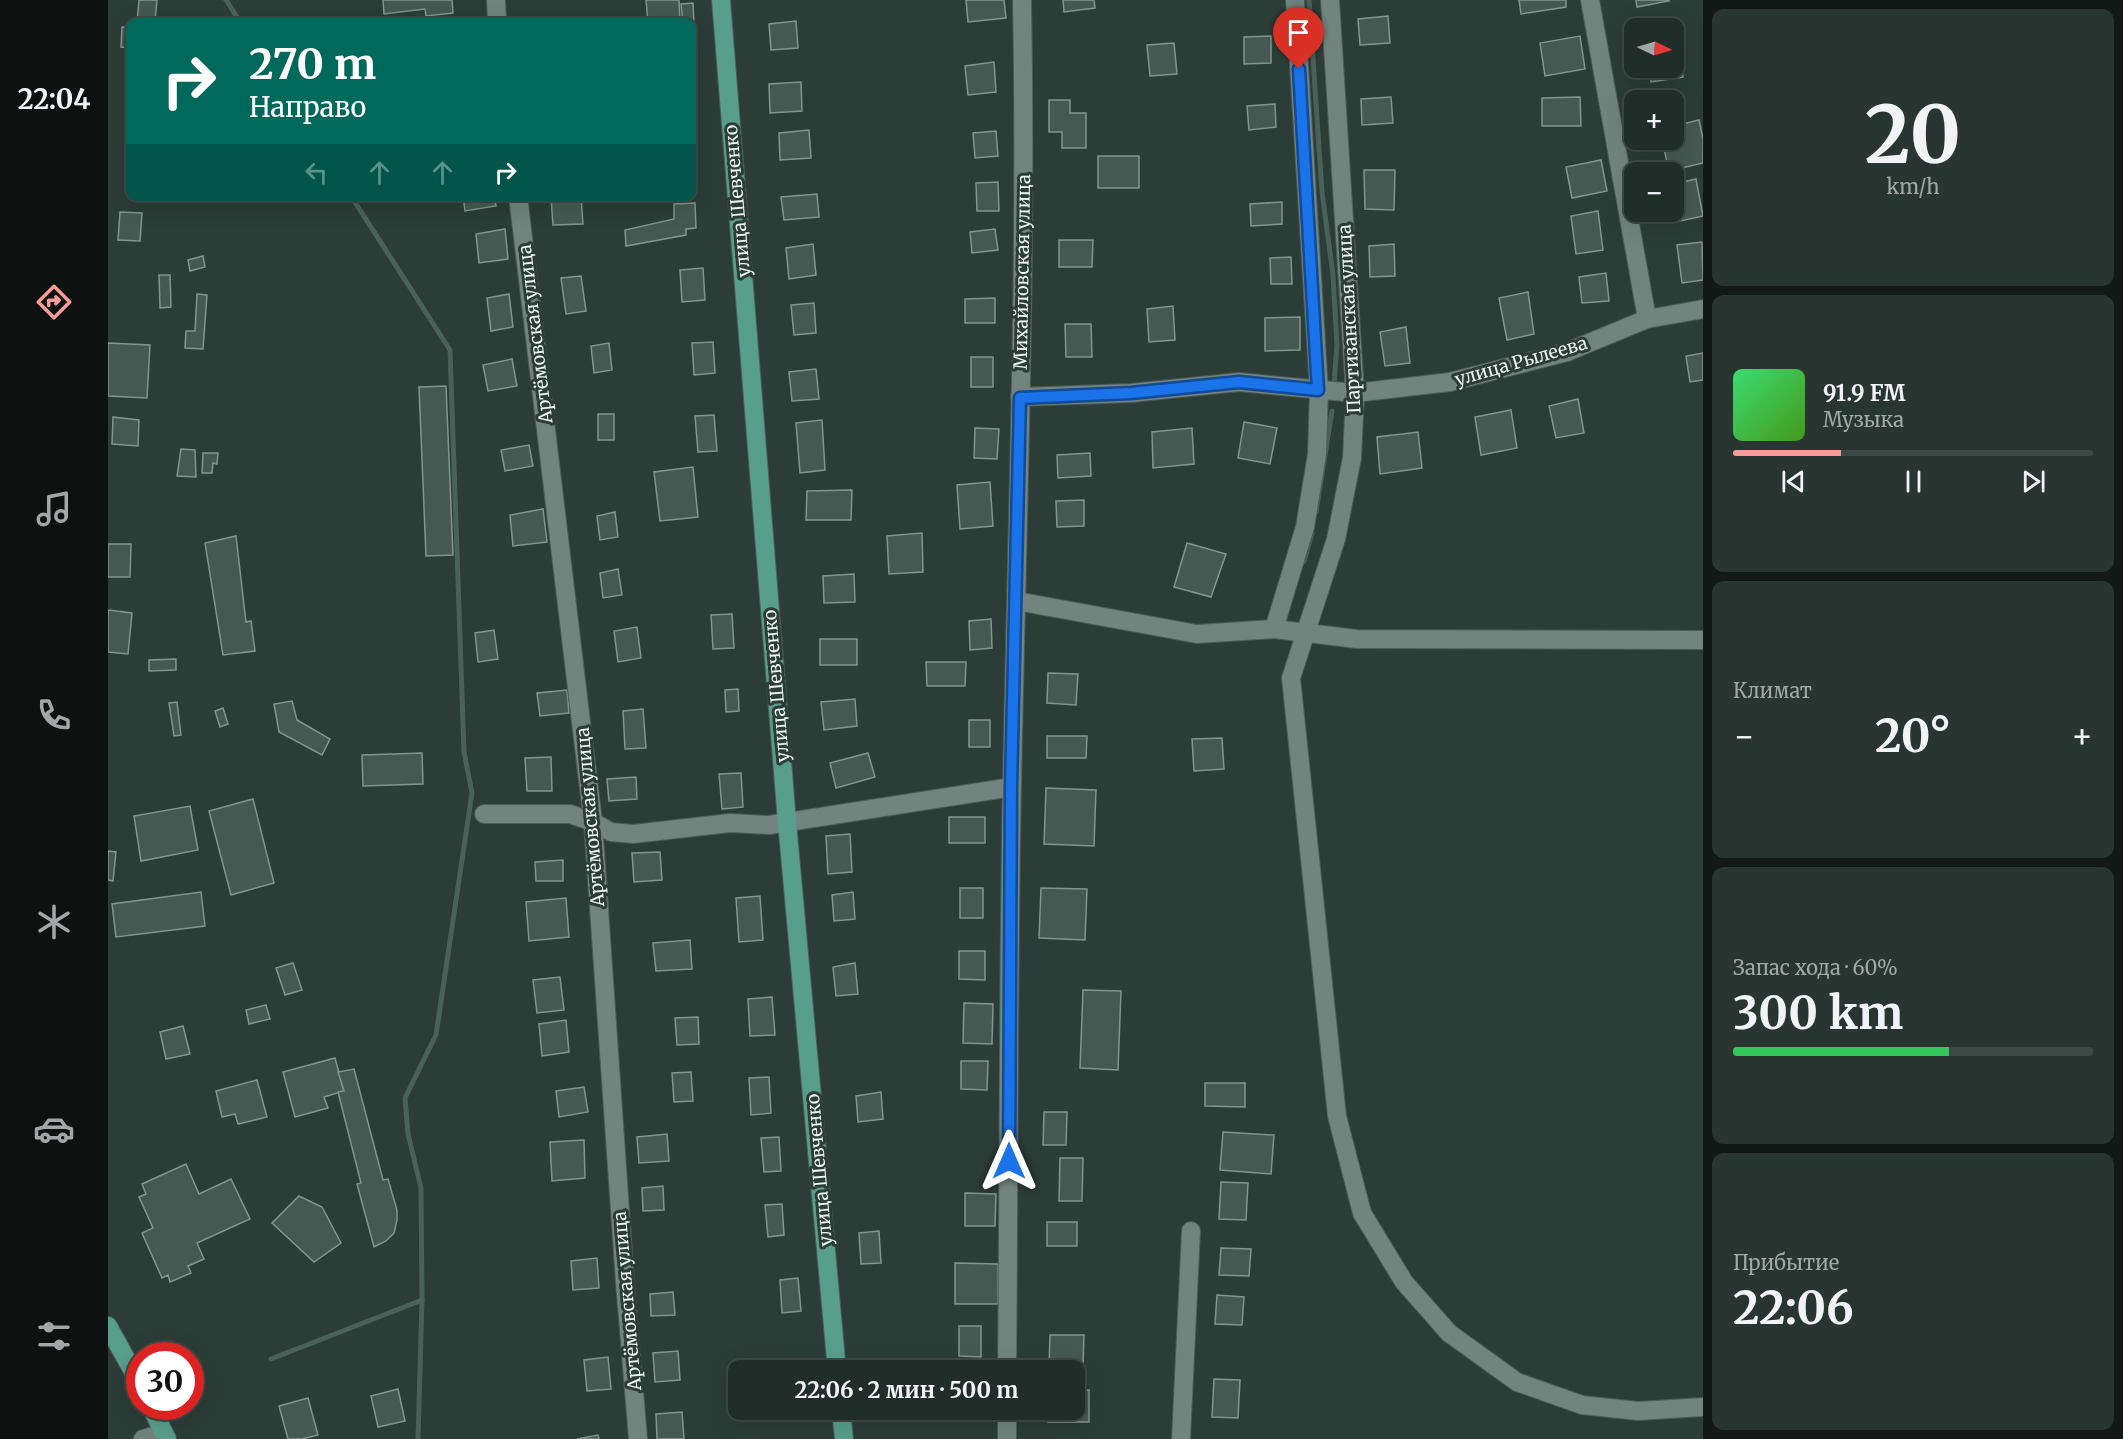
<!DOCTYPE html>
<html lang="ru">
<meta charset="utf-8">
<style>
:root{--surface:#212d28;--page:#293530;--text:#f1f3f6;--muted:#a2a8a8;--line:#3e4945;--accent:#f59b98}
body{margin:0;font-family:Merriweather,serif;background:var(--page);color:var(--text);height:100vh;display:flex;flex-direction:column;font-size:22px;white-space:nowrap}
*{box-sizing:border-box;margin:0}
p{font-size:20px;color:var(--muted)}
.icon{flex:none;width:33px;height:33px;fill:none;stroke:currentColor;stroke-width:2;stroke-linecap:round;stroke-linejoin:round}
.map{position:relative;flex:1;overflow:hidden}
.details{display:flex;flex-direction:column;gap:9px;padding:9px;background:#121916;width:420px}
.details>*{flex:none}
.top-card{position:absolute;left:18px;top:18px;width:570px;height:183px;border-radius:12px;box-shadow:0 6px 24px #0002,0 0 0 2px var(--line);background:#00695c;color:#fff;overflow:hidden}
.needle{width:39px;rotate:95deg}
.tools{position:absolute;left:1516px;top:18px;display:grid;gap:12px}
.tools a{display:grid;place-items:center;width:60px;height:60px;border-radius:12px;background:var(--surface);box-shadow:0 6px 24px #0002,0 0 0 2px var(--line);font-size:30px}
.speed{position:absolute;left:18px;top:1342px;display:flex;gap:12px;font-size:30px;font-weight:700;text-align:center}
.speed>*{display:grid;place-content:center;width:78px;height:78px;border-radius:50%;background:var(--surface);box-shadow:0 6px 24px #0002,0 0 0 2px var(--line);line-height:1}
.speed .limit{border:9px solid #d22;background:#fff;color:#111}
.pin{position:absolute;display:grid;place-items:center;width:51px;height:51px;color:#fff;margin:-62px -26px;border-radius:50% 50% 50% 0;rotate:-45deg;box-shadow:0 0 6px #0007}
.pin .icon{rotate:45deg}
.me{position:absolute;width:66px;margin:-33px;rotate:0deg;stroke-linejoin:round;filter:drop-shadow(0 0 4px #0008)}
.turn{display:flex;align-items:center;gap:21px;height:126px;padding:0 24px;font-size:27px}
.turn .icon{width:78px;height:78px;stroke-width:2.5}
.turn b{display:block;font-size:42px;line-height:51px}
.lanes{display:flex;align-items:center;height:57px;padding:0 24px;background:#0003;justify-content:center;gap:30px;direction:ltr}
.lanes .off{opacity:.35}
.big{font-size:45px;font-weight:700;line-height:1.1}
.details .widget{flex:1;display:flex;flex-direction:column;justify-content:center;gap:9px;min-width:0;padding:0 21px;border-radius:12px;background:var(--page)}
.details .dial{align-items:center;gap:0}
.dial b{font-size:78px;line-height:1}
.song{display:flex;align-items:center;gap:18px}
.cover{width:72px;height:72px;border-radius:9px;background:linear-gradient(135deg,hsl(140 70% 55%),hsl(100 70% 35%))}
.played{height:6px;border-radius:3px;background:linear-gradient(90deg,var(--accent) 30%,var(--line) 30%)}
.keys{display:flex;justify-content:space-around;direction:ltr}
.heat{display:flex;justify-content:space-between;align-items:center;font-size:33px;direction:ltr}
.charge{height:9px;border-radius:4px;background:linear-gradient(90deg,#34c759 60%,var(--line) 0)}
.trip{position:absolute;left:620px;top:1360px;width:357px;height:60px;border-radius:12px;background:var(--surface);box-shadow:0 6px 24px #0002,0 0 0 2px var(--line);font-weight:700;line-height:60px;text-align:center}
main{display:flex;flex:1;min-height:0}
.menu{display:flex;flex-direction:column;width:108px;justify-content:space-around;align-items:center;background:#0d1210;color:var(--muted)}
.menu .icon{width:42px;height:42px}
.menu .on{color:var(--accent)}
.menu b{font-size:27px;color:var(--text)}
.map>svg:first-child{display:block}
</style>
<main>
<nav class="menu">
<b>22:04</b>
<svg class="icon on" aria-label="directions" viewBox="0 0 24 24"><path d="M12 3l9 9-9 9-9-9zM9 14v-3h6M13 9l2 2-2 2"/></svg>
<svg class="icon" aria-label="music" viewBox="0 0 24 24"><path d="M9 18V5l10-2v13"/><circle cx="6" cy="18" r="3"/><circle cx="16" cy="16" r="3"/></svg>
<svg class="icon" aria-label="phone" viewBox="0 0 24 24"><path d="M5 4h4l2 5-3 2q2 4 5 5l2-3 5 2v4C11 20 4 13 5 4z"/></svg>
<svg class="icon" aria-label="climate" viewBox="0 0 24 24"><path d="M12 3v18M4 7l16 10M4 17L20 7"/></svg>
<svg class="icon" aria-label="car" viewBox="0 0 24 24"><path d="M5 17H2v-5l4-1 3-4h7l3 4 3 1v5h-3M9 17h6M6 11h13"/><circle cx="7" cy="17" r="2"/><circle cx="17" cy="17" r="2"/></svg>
<svg class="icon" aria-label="filters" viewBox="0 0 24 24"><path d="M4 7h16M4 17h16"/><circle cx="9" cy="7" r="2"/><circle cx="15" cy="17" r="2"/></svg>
</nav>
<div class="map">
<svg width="1595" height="1439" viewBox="0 0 1595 1439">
<rect width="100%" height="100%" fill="#2c3c36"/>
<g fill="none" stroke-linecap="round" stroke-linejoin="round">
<!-- stream -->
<g stroke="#4a615a" stroke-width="5">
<path d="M118,0L132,22"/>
<path d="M1201,0L1214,192L1225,275L1229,345L1226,384"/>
<path d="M243,196L342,350L356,752L364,793L328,1035L297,1098L300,1134L313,1188L314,1300L310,1439"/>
<path d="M1208,512L1224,411"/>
<path d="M1196,561L1204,533"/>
<path d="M163,1359L314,1300"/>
</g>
</g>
<!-- building -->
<g fill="#475852" stroke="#83958f" stroke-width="1.5">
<path d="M31,0H49L47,22H29Z"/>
<path d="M275,0H344L345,13L318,16L317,9L276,14Z"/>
<path d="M538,0H571L572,22H540Z"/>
<path d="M858,0H896L898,18L860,22Z"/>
<path d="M955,0H986L987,8L956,12Z"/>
<path d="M1411,0H1458V7L1413,14Z"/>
<path d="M1528,0H1561V1L1529,7Z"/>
<path d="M585,3L586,24L575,22L573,4Z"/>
<path d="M1280,16L1282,43L1252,45L1250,19Z"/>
<path d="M688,21L690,48L663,50L661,24Z"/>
<path d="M14,27L22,28V48L13,47Z"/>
<path d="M1163,36V63L1136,64V37Z"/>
<path d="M1472,36L1477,69L1437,76L1432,43Z"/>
<path d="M1066,43L1069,74L1042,76L1039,45Z"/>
<path d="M1571,46L1575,77L1543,82L1541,68H1566V47Z"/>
<path d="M886,62L888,92L860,95L857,66Z"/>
<path d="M693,82L694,111L662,113L661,84Z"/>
<path d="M1283,97L1285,123L1254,125L1253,99Z"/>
<path d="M1472,97L1473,126H1434V98Z"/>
<path d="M941,100H962V113H978V148H954V132H941Z"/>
<path d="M1167,104L1168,127L1141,130L1139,106Z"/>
<path d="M1591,120L1595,139V163L1561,171L1554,140H1566V126Z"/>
<path d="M701,130L703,158L672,160L671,133Z"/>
<path d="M888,131L890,156L867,158L865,133Z"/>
<rect x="990" y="156" width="41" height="32"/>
<path d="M1493,160L1499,191L1464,198L1458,167Z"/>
<path d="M1256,170H1287L1286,210L1257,209Z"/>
<path d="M1588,179L1595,216L1567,222L1565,212L1566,184Z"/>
<path d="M890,182L891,211H869L868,183Z"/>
<path d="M709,194L711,217L676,220L673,197Z"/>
<path d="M355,196H386L388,206L357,211Z"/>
<path d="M473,196L475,224L445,225L443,197Z"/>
<path d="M1174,202V224L1143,226L1142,204Z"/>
<path d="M587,203L588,228L578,229V235L518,246L517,230L566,219V204Z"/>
<path d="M1490,211L1495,250L1468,254L1463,216Z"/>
<path d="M12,212L34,213L32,241L10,240Z"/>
<path d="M397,229L400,259L371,263L368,234Z"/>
<path d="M887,229L890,250L864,253L862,232Z"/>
<path d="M951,240H985L984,267H951Z"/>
<path d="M1594,242L1595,280L1574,283L1569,245Z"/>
<path d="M705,244L708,275L681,279L678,248Z"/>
<path d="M1286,244L1287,276L1262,277L1261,246Z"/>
<path d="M95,256L97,267L82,271L80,260Z"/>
<path d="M1183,257L1184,284H1163L1162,258Z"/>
<path d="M595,268L597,300L574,302L572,270Z"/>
<path d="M1498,273L1501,301L1474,303L1471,277Z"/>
<path d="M51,275H62L63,307L52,308Z"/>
<path d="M473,276L478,311L458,314L453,278Z"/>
<path d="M1420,292L1426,334L1399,340L1391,298Z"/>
<path d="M89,294L99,295L95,349L77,348L78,331H87Z"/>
<path d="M401,294L405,327L383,331L379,298Z"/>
<path d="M887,298V323H857V299Z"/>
<path d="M706,303L708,333L686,335L683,305Z"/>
<path d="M1065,306L1067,340L1041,342L1039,309Z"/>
<path d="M1192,317V350L1157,351V318Z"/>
<path d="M957,324H983L984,357H958Z"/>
<path d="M1298,327L1302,363L1277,366L1272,332Z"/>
<path d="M605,342L607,373L586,375L584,343Z"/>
<path d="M0,343L42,345L39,398L0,396Z"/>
<path d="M501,343L504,370L486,373L483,346Z"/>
<path d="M1595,353V380L1582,382L1578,356Z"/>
<rect x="863" y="357" width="22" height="30"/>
<path d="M404,359L409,386L380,391L375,365Z"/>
<path d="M708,369L711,399L684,401L681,372Z"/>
<path d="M338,386L345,555L318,556L311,387Z"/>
<path d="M1470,399L1476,433L1448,438L1441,406Z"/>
<path d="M1403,410L1409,448L1373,455L1367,417Z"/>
<rect x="490" y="414" width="16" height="26"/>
<path d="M606,415L609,451L590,452L587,416Z"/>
<path d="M5,417L31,420L30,446L4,444Z"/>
<path d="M714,420L717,470L692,473L688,423Z"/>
<path d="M1136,422L1169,428L1162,464L1130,458Z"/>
<path d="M867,428L891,429L889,459L866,458Z"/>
<path d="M1084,428L1086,464L1045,468L1044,432Z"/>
<path d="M1310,432L1314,468L1272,474L1269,437Z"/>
<path d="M421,445L425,466L397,471L393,450Z"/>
<path d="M73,449L87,450L88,477L69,476Z"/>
<path d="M95,453H110L109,464L105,463L104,473H94Z"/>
<path d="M982,453L983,476L950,478L949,455Z"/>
<path d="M585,467L590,517L552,521L546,472Z"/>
<path d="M882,482L885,526L852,529L849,485Z"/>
<path d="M744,490L743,520H698L699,491Z"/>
<path d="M976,500V526L949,527L948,501Z"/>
<path d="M435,509L439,542L405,546L402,515Z"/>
<path d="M507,512L510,537L492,540L489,516Z"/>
<path d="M814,533L815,572L781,574L779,536Z"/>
<path d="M128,536L138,622L143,621L147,651L115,655L97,543Z"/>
<path d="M1079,543L1118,554L1103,597L1066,587Z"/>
<path d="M0,544H23L22,577H0Z"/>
<path d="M510,569L514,595L495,598L492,573Z"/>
<path d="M746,574L747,602L716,603L715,576Z"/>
<path d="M0,610L24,613L20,654L0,652Z"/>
<path d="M624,614L626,648L605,649L603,615Z"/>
<path d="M883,619L884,648L862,650L861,621Z"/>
<path d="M529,627L533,658L510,662L506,631Z"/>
<path d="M386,630L390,659L370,662L367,633Z"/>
<rect x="712" y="639" width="37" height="26"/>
<path d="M68,659V670L41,671V660Z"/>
<path d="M818,662H858L857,686H819Z"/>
<path d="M940,673L970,674L968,705L939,703Z"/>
<path d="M630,689L631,711L618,712L617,690Z"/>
<path d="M459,690L461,713L432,716L429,693Z"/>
<path d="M747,699L749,726L716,730L713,702Z"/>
<path d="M184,701L189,720L222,739L214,755L171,732L166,704Z"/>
<path d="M69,702L73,735L66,736L61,703Z"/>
<path d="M115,708L120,724L112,727L107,711Z"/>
<path d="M535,709L538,748L517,749L515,711Z"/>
<rect x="861" y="720" width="21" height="27"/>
<path d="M939,736H979L978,758H939Z"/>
<path d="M1114,738L1116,769L1086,771L1084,739Z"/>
<path d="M314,753L315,784L255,786L254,755Z"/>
<path d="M760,753L767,777L728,788L722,763Z"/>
<path d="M443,757L444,791H419L417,758Z"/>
<path d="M633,773L635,807L614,809L611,774Z"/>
<path d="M528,777L529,799L501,801L499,779Z"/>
<path d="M938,788L988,790L986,846L936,844Z"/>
<path d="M145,799L166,883L123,895L101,811Z"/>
<path d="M82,806L90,850L33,861L26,816Z"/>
<rect x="841" y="817" width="36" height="26"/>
<path d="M742,834L744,872L720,874L718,836Z"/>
<path d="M0,851L8,852L5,881L0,880Z"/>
<path d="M552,852L554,880L526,882L524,853Z"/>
<path d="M455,860V881H428L427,862Z"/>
<rect x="852" y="888" width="23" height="30"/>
<path d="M933,888L979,889L977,940L931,938Z"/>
<path d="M93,892L97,926L8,937L4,904Z"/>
<path d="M745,892L747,919L726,921L724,895Z"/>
<path d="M652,896L655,940L631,942L628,898Z"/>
<path d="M458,898L461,937L421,941L418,902Z"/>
<path d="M582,940L584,969L548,971L545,943Z"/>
<path d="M851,951H877V980L851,979Z"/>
<path d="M185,963L194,990L177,995L168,968Z"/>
<path d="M747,963L750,994L728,996L725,967Z"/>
<path d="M452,977L456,1010L429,1013L425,980Z"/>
<path d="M975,990L1013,991L1010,1070L972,1068Z"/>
<path d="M664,997L667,1035L642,1036L640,999Z"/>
<path d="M856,1003L885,1004L884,1044L855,1043Z"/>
<path d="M158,1005L162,1019L141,1024L138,1010Z"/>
<path d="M590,1017L591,1044L569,1045L567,1018Z"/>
<path d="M458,1020L461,1052L434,1056L431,1024Z"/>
<path d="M75,1026L82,1054L58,1059L52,1032Z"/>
<path d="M227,1058L236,1091L216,1097L220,1108L187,1117L175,1072Z"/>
<path d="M853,1061H880L879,1090L853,1089Z"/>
<path d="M246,1069L275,1180L280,1179L289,1210V1220L286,1233L278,1241L266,1247L249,1184L253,1183L230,1092L236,1091L230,1072Z"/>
<path d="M583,1072L585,1101L566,1102L564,1073Z"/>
<path d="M661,1077L663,1113L643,1115L641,1078Z"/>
<path d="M149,1080L159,1117L130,1124L127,1114L114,1117L108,1091Z"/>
<path d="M1097,1083H1137V1107L1097,1106Z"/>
<path d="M476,1087L480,1112L451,1117L448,1091Z"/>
<path d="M773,1092L775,1119L750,1122L748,1096Z"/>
<path d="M936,1112H959L958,1145H935Z"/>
<path d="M1115,1132L1166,1135L1163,1174L1112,1170Z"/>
<path d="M559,1134L561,1161L531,1163L529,1137Z"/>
<path d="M671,1137L673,1171L656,1172L653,1138Z"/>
<path d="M476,1140L477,1178L444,1181L442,1142Z"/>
<path d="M952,1158H975L974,1201H951Z"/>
<path d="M78,1164L91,1194L123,1179L142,1219L89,1243L96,1259L80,1266L83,1273L62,1282L60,1275L54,1278L34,1233L45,1228L31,1197L38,1194L34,1184Z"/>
<path d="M1113,1182L1140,1183L1138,1220L1111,1219Z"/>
<path d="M555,1186L556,1210L535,1211L534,1188Z"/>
<path d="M857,1193L888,1194L887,1226H857Z"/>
<path d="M191,1196L214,1207L233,1243L206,1262L164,1223Z"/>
<path d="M674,1204L676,1235L660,1237L657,1205Z"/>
<rect x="939" y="1222" width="30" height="24"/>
<path d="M771,1231L773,1263L753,1264L751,1233Z"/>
<path d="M1113,1248L1143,1249L1141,1276L1111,1275Z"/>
<path d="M489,1258L491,1288L465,1290L463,1261Z"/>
<path d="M847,1263L890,1264V1304H847Z"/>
<path d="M690,1278L693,1311L674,1313L672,1280Z"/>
<path d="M565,1292L567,1315L543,1316L542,1294Z"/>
<path d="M1109,1295L1136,1297L1134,1325L1107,1324Z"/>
<path d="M851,1326H873V1357L851,1356Z"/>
<path d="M942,1335H976L975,1367H941Z"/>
<path d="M570,1351L572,1380L547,1382L545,1353Z"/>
<path d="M500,1357L503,1389L479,1391L476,1360Z"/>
<path d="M1106,1379L1132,1380L1130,1418L1104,1417Z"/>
<path d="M290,1389L297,1421L270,1427L263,1396Z"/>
<path d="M966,1390H981V1422H940V1410H966Z"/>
<path d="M200,1398L210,1435L194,1439H180L171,1406Z"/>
<rect x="837" y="1410" width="31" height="8"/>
<path d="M574,1412L576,1439H549L548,1414Z"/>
<path d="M490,1435L491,1439H469Z"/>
</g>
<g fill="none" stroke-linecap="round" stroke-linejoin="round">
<defs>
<g id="minor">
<path d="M388,0L389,22"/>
<path d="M1222,0L1247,393L1244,458L1228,539L1183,678L1229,1116L1254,1213L1296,1282L1341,1333L1409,1382L1474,1405L1530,1411L1595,1407"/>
<path d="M1482,0L1539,319"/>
<path d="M410,196L485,822L517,1282L530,1439"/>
<path d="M912,397L1023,393L1131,382L1247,393L1342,382L1459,352L1539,319L1595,309"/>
<path d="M909,601L1089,634L1166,629L1249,639L1595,640"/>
<path d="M1166,629L1197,527L1209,454L1211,390L1187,0"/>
<path d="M376,814H462L485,822L503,832L525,834L622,823L661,825L904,787"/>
<path d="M899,1371C901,1176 900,980 904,785C909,524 919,262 914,0"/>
<path d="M35,1439L56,1433"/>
<path d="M899,1439V1410"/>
<path d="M1073,1439L1083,1231"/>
</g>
<g id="major">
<path d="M613,0L679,822L729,1371"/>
<path d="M0,1326L32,1384"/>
<path d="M43,1407L59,1439"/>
<path d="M733,1410L736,1439"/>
</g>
</defs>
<!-- minor casing -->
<use href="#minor" stroke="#4b5a55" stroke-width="20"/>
<!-- major casing -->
<use href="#major" stroke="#4b5a55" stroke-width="20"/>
<!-- minor -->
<use href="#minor" stroke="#72847d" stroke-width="18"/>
<!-- major -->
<use href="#major" stroke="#589f8b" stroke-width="18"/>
</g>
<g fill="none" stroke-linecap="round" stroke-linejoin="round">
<defs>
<path id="route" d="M901,1161L903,787L912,398L1023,393L1131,382L1210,390L1191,69"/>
</defs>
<!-- route casing -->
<use href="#route" stroke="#114b97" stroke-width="15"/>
<!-- route -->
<use href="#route" stroke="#1a73e8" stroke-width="10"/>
</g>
<g text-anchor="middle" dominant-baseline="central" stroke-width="6" stroke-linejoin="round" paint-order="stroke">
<!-- street labels -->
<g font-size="18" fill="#ebf5f1" stroke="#2c3c36">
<text transform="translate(629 201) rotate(-95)">улица Шевченко</text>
<text transform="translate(914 272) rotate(-89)">Михайловская улица</text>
<text transform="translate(1241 319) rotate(-93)">Партизанская улица</text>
<text transform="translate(427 334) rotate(-97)">Артёмовская улица</text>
<text transform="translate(1413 361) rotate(-16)">улица Рылеева</text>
<text transform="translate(668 686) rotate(-95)">улица Шевченко</text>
<text transform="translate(482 817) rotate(-95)">Артёмовская улица</text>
<text transform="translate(711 1170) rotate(-95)">улица Шевченко</text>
<text transform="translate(519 1301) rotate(-95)">Артёмовская улица</text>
</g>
</g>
</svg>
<div class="tools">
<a><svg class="needle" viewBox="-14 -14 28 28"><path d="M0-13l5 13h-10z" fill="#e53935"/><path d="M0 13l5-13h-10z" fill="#a2a8a8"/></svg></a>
<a>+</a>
<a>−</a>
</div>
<div class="speed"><div class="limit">30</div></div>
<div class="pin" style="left:1191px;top:69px;background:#d93025"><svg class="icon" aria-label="arrive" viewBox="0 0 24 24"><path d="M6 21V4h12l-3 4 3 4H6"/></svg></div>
<svg class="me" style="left:901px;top:1161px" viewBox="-20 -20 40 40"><path d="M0-17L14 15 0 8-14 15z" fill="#1a73e8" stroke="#fff" stroke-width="4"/></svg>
<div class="trip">22:06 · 2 мин · 500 m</div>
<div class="top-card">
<div class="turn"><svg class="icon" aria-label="right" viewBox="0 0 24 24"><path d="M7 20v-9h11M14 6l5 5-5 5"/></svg><div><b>270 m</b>Направо</div></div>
<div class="lanes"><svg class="icon off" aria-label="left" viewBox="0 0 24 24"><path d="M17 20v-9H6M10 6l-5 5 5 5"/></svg><svg class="icon off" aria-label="ahead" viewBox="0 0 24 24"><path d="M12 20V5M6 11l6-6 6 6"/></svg><svg class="icon off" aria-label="ahead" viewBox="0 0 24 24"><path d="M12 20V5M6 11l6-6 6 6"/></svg><svg class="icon" aria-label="right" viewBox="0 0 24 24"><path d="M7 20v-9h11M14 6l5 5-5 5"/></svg></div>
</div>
</div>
<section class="details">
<div class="widget dial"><b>20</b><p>km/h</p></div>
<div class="widget">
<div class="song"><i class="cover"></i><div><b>91.9 FM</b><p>Музыка</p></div></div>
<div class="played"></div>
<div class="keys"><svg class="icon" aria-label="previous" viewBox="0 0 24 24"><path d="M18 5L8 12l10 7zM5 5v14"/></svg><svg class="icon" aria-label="pause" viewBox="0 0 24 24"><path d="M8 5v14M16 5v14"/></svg><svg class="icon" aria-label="next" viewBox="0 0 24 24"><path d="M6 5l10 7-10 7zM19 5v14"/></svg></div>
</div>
<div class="widget"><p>Климат</p>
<div class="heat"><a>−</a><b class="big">20°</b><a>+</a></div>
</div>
<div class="widget"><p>Запас хода · 60%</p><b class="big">300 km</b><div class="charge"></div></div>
<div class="widget"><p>Прибытие</p><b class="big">22:06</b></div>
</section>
</main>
